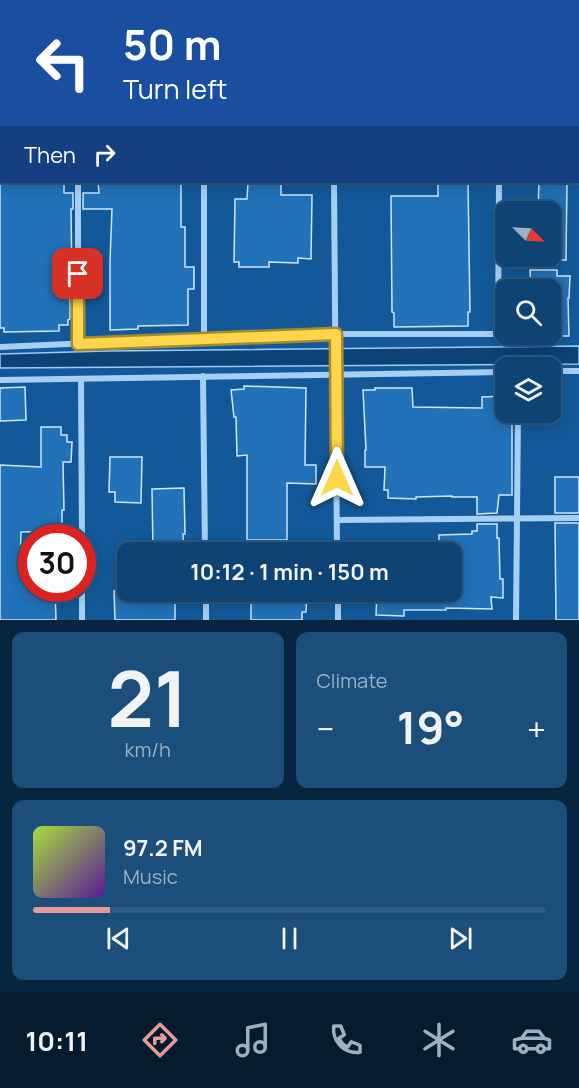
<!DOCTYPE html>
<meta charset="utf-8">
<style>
:root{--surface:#0e4373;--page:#1c4e7b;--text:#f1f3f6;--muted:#9bb0c4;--line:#2e5c85;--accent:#e69b98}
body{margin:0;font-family:Manrope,sans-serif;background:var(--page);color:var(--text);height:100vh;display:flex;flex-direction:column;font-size:22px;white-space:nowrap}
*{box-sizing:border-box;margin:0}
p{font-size:20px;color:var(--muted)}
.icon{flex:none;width:33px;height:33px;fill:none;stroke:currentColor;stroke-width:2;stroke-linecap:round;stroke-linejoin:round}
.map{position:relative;height:620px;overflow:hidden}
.panel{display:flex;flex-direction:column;gap:12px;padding:12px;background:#08253f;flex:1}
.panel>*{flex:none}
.hud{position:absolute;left:0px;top:0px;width:579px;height:183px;box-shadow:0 3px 15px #0003,0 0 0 2px var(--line);background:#1a4fa0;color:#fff;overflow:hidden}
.needle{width:39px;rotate:114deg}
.fabs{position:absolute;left:495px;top:201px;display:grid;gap:12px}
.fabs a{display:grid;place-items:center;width:66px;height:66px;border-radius:12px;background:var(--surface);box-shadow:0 3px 15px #0003,0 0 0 2px var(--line);font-size:30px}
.speed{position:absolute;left:18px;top:524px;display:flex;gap:12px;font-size:30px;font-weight:700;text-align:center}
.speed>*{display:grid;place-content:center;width:78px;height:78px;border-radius:50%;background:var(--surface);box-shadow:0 3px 15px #0003,0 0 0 2px var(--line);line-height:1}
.speed .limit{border:9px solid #d22;background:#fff;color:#111}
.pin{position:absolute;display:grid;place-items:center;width:51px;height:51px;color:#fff;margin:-26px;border-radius:12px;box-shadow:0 3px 9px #0006}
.me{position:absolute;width:66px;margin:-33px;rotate:0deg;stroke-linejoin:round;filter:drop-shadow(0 0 4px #0008)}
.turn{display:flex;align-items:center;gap:21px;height:126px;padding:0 24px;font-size:27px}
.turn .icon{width:78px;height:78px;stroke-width:2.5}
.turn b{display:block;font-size:42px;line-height:51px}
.then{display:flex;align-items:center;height:57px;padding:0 24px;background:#0003;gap:12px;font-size:22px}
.big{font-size:45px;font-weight:700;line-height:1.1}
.panel .tile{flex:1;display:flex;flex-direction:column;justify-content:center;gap:9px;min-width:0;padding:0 21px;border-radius:12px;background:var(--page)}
.panel .dial{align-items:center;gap:0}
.dial b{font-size:78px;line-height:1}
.song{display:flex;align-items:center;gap:18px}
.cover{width:72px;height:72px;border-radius:9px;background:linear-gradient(135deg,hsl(80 70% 55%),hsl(270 70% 35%))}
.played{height:6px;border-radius:3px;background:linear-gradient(90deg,var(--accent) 15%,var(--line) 15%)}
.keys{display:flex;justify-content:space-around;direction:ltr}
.heat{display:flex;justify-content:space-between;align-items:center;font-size:33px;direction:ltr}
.panel .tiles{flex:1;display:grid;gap:12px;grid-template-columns:1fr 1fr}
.tile:last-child{grid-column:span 2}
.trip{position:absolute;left:117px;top:542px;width:345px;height:60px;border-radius:12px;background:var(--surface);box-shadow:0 3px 15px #0003,0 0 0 2px var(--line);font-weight:700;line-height:60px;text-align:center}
.tab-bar{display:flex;height:96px;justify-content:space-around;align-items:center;background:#061b2e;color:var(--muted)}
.tab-bar .icon{width:42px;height:42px}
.tab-bar .current{color:var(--accent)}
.tab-bar b{font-size:27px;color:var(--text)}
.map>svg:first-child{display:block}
</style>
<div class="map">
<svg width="579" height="620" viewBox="0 0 579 620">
<rect width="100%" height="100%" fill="#135999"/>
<!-- water -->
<path fill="#0c4276" stroke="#99ccf6" stroke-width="1.5" d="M579,346V364L0,368V354L108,351Z"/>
<!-- building -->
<g fill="#2172b8" stroke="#cee8fd" stroke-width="1.5">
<path d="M0,182H64V193H73V209H71L72,280H70V319L68,320V325H59V331L4,332V328H0Z"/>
<path d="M98,182H181V227H185V267H194V289H188V325L138,326V329L110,330V261L112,209H83V193H99Z"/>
<path d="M248,182H281V195H312L311,259L298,258V263L269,262V267H239V262H234L235,199H247Z"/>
<path d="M438,182H468L470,312H468V326L394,327V313L392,312L391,196H438Z"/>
<path d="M539,182H567L566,260H550V212H538Z"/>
<path d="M530,270H557V276H570L569,298H568L569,336H550V290H531Z"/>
<path d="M244,386L306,388L305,465H316V484L287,483V540H247V455L237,456L236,417H234L231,390L244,389Z"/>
<path d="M25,387L26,420L0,421V388Z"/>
<path d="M375,388H412L413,407L482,408V397L506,396V412H512V495H499L497,513L477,514V497H452V496L416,497V499L388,498V490H384L385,467H365V450H366L363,390H375Z"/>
<path d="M41,427H61V435H67V442H72L71,462H63L64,510H62V531L21,532L20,565H32V589L55,588L56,620H0V465L41,467Z"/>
<path d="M110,457H142L141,503L115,502V492H109Z"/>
<rect x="555" y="477" width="24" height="36"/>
<path d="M184,488L185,534H183L184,552H153L152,489Z"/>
<path d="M555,523H579V620H556Z"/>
<path d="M477,524H497V538H499L500,579H503V598L491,597L492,609L446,608V610H404V616L376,615L377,591H452V552H439V535L472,534V531H477Z"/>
<path d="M114,591H175V620H115Z"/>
<path d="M251,591H307L306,612H302V620H251Z"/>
</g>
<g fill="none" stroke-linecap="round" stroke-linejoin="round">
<!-- street -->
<g stroke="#a6d0f3" stroke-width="6">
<path d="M202,0V2"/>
<path d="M333,0V2"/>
<path d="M78,2V0"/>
<path d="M502,2V0"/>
<path d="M334,182L337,552"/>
<path d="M204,338V182"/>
<path d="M78,344V182"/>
<path d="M0,347L204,338L336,334H498L499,182"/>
<path d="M550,371H579"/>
<path d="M203,376L205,552"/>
<path d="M81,379L82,537"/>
<path d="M0,380L506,372"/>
<path d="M337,520L579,518"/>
<path d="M82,588V620"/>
<path d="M206,591V620"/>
<path d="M338,591V620"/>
<path d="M516,620L518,412"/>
</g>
</g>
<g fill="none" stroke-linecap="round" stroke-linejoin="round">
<defs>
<path id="route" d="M78,274V344L336,334L337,478"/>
</defs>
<!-- route casing -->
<use href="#route" stroke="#a68a30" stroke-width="15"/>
<!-- route -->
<use href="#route" stroke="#ffd54a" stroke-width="10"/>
</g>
</svg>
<div class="fabs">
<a><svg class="needle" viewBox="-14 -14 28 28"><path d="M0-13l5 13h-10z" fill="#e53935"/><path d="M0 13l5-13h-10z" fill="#9bb0c4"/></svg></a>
<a><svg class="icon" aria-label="search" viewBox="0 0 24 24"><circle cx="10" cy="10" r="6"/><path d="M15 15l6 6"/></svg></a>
<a><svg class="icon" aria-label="layers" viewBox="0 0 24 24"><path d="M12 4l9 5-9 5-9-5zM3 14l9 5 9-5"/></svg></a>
</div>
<div class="speed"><div class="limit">30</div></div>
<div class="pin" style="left:78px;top:274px;background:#d93025"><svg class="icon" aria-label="arrive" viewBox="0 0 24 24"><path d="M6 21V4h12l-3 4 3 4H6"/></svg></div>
<svg class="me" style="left:337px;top:478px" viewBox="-20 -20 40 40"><path d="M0-17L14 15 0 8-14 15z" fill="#ffd54a" stroke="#fff" stroke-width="4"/></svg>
<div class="trip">10:12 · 1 min · 150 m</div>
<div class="hud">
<div class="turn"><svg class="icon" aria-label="left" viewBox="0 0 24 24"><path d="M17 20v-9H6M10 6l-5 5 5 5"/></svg><div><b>50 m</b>Turn left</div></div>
<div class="then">Then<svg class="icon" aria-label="right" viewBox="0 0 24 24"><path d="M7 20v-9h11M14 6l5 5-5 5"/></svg></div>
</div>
</div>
<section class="panel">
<div class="tiles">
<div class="tile dial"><b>21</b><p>km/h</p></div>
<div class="tile"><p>Climate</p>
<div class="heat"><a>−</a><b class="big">19°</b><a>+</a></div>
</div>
<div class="tile">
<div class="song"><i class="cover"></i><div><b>97.2 FM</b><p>Music</p></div></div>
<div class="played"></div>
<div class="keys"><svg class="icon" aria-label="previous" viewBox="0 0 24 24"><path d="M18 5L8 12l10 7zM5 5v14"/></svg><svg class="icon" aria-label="pause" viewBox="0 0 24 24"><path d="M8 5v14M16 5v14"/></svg><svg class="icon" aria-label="next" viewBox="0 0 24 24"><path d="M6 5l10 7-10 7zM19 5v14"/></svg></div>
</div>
</div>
</section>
<nav class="tab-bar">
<b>10:11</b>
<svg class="icon current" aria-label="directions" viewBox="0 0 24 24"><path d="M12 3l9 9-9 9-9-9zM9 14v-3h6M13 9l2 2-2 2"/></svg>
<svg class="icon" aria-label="music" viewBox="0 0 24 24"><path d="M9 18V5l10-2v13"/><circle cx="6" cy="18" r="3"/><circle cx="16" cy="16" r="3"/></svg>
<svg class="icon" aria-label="phone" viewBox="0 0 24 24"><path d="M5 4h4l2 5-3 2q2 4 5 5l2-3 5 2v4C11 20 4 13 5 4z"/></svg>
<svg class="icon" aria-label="climate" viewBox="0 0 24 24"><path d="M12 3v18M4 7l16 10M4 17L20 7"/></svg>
<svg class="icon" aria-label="car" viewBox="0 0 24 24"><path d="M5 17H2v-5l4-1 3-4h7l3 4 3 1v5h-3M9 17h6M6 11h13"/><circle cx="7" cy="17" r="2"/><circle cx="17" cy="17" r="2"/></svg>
</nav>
